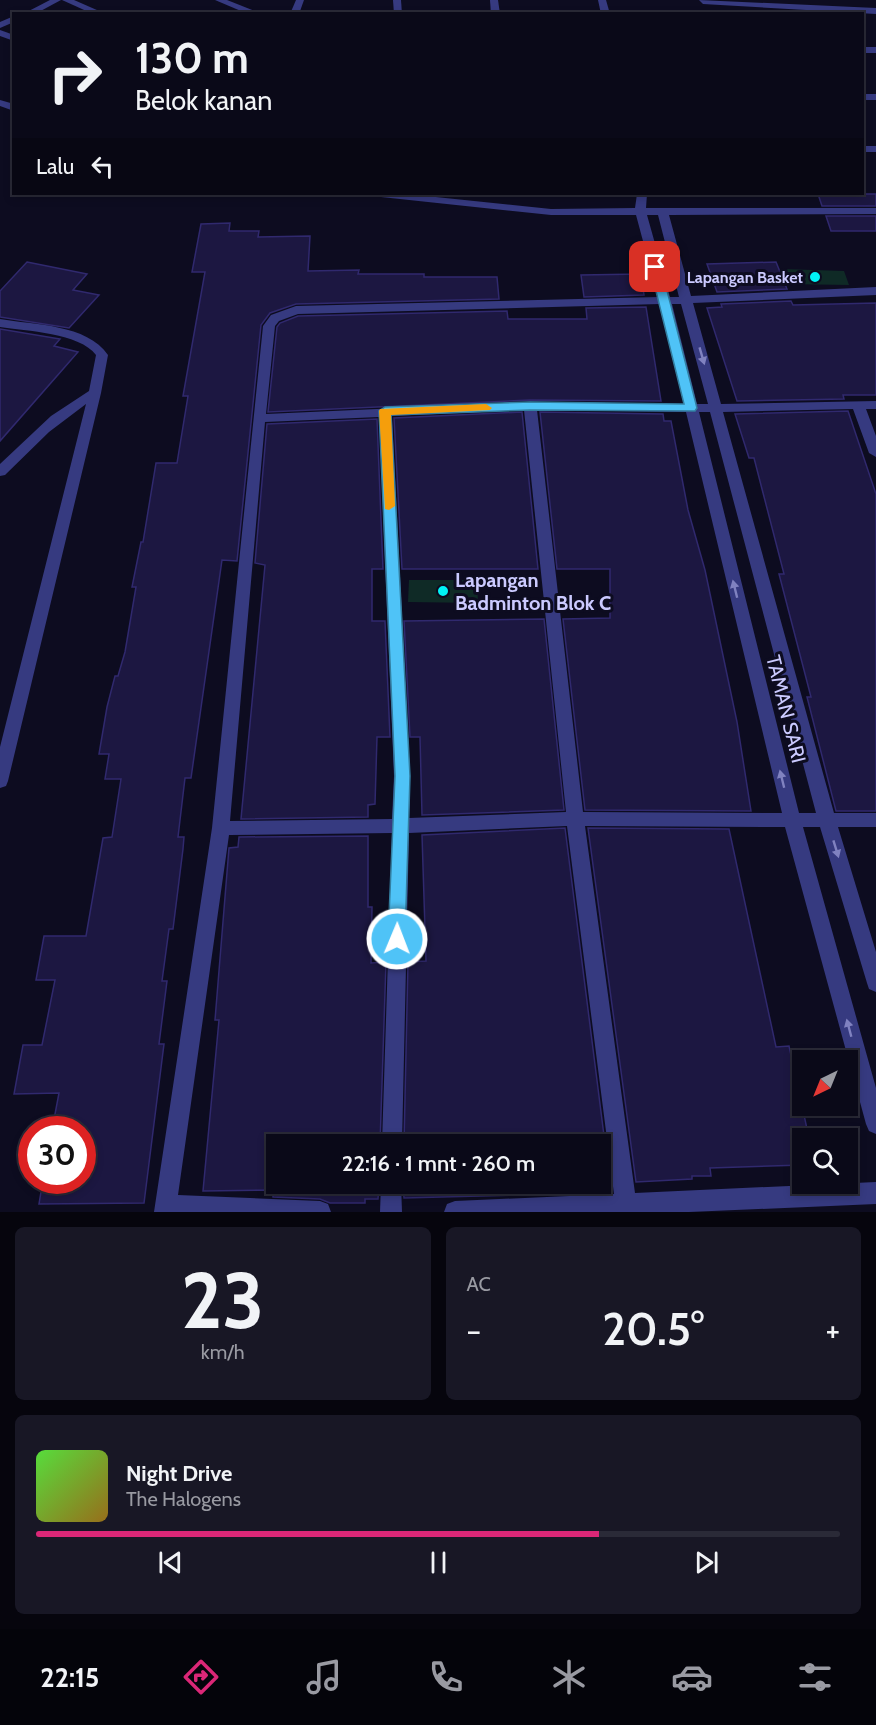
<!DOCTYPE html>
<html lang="id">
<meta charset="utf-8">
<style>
:root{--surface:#0a0918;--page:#181725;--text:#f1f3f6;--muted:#999aa2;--line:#2a2a37;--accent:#db2777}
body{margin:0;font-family:Cabin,sans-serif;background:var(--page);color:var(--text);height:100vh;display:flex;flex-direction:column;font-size:22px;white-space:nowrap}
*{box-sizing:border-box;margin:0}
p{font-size:20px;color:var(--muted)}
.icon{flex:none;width:33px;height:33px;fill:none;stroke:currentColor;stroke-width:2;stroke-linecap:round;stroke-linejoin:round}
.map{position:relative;height:1212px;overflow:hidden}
.details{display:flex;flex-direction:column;gap:15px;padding:15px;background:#06050d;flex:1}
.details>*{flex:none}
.banner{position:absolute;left:12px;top:12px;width:852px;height:183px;border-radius:0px;box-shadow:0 3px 9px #0003,0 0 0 2px var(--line);background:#0a0918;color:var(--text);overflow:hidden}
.needle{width:39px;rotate:223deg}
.buttons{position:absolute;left:792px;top:1050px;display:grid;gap:12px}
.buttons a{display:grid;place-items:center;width:66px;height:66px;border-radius:0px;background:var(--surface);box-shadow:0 3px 9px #0003,0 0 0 2px var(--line);font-size:30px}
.speed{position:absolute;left:18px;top:1116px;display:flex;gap:12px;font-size:30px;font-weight:700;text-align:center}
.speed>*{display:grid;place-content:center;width:78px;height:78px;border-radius:50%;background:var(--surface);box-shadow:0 3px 9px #0003,0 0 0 2px var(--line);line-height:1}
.speed .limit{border:9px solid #d22;background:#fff;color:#111}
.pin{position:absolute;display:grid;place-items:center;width:51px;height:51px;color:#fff;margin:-26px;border-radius:12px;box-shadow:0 3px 9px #0006}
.me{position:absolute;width:66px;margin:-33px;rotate:1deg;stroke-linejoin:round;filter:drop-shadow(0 0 4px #0008)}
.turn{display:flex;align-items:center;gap:21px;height:126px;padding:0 24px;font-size:27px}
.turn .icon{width:78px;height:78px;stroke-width:2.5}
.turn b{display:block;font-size:42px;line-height:51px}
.then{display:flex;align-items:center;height:57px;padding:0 24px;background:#0003;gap:12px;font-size:22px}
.big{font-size:45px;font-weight:600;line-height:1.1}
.details .card{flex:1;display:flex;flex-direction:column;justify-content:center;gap:9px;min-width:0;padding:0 21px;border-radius:9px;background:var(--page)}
.details .dial{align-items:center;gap:0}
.dial b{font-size:78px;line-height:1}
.song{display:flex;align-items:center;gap:18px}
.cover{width:72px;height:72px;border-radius:9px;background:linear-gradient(135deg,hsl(110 70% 55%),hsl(40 70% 35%))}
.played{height:6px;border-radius:3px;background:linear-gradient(90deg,var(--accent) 70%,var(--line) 70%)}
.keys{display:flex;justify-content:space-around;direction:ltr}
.heat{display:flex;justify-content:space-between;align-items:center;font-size:33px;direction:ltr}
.details .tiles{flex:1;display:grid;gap:15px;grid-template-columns:1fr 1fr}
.card:last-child{grid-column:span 2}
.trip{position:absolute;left:266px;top:1134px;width:345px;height:60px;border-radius:0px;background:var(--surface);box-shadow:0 3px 9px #0003,0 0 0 2px var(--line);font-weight:600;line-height:60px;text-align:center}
.tab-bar{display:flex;height:96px;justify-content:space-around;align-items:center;background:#04040a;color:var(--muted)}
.tab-bar .icon{width:42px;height:42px}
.tab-bar .selected{color:var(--accent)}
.tab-bar b{font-size:27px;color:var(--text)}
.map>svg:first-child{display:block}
</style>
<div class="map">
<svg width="876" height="1212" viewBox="0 0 876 1212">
<rect width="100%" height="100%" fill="#0d0c20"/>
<!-- green -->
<g fill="#0f2a26">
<path d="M782,269L844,271L849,285L785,284Z"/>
<path d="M409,580H477L478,603L408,602Z"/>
</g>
<!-- building -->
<g fill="#1c1741" stroke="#30296e" stroke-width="1.5">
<path d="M818,194H876V206H822Z"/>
<path d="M826,216H876V231H831Z"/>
<path d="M230,223L229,231H259L258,237L310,236L308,271L359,270L358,274H424V277H497L499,299L296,304L270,313L261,325L237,561L222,560L191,778H185L178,837H184L183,849L173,929H169L162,981H167L159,1044H164L144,1203L39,1204L43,1180H82V1130H52L59,1093L14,1094L23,1045H42L55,980H36L44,936H86L103,838L112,837L121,779H105L109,754H99L107,707L115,676H118L125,652L136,587H132L141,542H143L156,463H177L188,396H183L205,272H192L201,224Z"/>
<path d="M27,262L87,274L73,290L99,295L69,328L0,317V291Z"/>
<path d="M776,262L787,289L717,292L707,264Z"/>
<path d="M641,274L644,295L584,297L581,275Z"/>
<path d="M791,301L793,305L876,303V395H843L844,399L737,401L707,308L722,307L721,304Z"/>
<path d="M646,307L661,401L530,400L268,412L277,327L280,323L298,316L507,311L508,319H587L586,308Z"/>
<path d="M0,329L60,339L54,346L78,352L0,441Z"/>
<path d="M848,411L876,494V811H836L807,697H811L779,574H784L754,458H749L735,414Z"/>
<path d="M522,412L538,569H402L394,418Z"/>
<path d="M540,412L663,414L664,421H671L688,510L705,570L737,722L751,811L585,810L563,619L610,618V569H557Z"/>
<path d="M377,419L383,569H372V621H385L390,737H377L375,804L368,805V817L241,819L265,565L255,563L267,424Z"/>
<path d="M544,619L564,810L422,815L420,737H410L404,621Z"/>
<path d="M565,828L610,1183H600V1144H404L408,962L426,961L422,835Z"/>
<path d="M588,828L729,829L776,1047L789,1046L809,1138H802V1165L710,1168L711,1176H692V1179L636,1182Z"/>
<path d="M368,836V907H372L371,963L386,962L380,1144H276V1184H379L378,1199H365V1203H330L320,1199L273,1197V1190L203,1191L219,1020H215L229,848L238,847L239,837Z"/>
<path d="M403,1184H589L520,1186L521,1195L404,1198Z"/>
</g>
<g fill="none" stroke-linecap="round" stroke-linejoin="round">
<!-- minor -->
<g fill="#363a80" fill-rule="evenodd">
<path d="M50,0H61L35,14H23Z"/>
<path d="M62,0H74L106,14H93Z"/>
<path d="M215,0H227L262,14H248Z"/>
<path d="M296,0H304L299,14H290Z"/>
<path d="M393,0H401L402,14H394Z"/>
<path d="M490,0H498L500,14H491Z"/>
<path d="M598,0H606L610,14H601Z"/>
<path d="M699,0L876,8V14L703,4Z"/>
<path d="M14,16V22L0,28V22Z"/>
<path d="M0,30L14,35V41L0,36Z"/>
<rect x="862" y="47" width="14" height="6"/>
<rect x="862" y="94" width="14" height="6"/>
<path d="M0,100L14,104V111L0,106Z"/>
<rect x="862" y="146" width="14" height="6"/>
<path d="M376,194H407L551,209L635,208L637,194H647L646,208H876V214L669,215L691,296L876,287V295L693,303L721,404L876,401V409H866L876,436V457L869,453L853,409L723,412L834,813H876V827H838L876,952V992L869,989L867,983L820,827H803L876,1088V1134L869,1131L866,1124L785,827L585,826L635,1193L876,1182V1204L689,1212H444L447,1204L455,1201L614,1194L567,826L409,833L402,1144H382L392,833L229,835L178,1195L320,1201L328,1204L331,1212H154L212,828L263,326L271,315L296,306L658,297L636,215H551L381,197ZM647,215H658L679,297H670ZM660,304L684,404L530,402L266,414L275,326L279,321L298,314ZM672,304H681L708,404H697ZM524,410L566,812L409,818L410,776L392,416ZM537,410L686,412L782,813L583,812ZM699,412H710L816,813H799ZM379,417L394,776L392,819L230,821L265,422Z"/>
<path d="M0,319C34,325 87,324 108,355L101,393L8,781L6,786L0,788V747L86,404L49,432L5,475L0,476V464L51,416L89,391L96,355C80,333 26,331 0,327Z"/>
<path d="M381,1184H401L402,1212H380Z"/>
</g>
</g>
<!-- one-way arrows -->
<defs><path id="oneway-solid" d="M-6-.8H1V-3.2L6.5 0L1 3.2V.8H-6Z" transform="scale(1.5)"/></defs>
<g fill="#8082c0">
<use href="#oneway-solid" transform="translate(702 356) rotate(74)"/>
<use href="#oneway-solid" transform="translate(735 589) rotate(-104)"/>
<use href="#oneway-solid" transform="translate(782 779) rotate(-104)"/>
<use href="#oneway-solid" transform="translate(836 849) rotate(73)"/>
<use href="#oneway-solid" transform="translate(849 1028) rotate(-105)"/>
</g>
<!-- route -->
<path fill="#4fc3f7" stroke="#337fa1" stroke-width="1.5" d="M655,264L661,267L697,408L695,411L530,410L391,415L410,776L405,939L403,945L397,947L391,945L388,939L395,776L379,411L385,407L530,402L684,404L650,267Z"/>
<!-- slow -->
<path fill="#f59e0b" d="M486,404L492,408L490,410L391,415L395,506L389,510L385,509L379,411L380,409Z"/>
<!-- markers -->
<g fill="#00f4f5" stroke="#0d0c20" stroke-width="2">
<circle cx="815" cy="277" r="6"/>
<circle cx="443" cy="591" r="6"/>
</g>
<g text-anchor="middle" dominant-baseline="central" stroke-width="6" stroke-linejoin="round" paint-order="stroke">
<!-- far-poi labels -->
<g font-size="16" font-weight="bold" fill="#cbcaff" stroke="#0d0c20" text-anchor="end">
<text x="803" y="277">Lapangan Basket</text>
</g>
<!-- poi labels -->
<g font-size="20" font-weight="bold" fill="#cbcaff" stroke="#0d0c20" text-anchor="start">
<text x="455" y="580">Lapangan<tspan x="455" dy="23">Badminton Blok C</tspan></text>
</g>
<!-- street labels -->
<g font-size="20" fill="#cbcaff" stroke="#0d0c20">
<text transform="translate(786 709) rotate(76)">TAMAN SARI</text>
</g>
</g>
</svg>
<div class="buttons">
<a><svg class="needle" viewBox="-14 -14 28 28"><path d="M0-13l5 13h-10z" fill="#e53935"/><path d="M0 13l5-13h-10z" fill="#999aa2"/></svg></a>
<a><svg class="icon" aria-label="search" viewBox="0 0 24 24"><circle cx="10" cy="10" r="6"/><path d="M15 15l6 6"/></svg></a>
</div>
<div class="speed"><div class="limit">30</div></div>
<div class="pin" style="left:655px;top:267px;background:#d93025"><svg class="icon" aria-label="arrive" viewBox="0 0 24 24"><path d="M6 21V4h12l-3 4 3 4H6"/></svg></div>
<svg class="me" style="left:397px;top:939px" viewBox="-20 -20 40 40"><circle r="17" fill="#4fc3f7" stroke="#fff" stroke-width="3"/><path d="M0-11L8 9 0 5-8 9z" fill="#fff"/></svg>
<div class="trip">22:16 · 1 mnt · 260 m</div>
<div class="banner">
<div class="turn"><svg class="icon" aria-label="right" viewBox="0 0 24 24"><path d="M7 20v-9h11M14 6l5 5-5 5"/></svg><div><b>130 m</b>Belok kanan</div></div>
<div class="then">Lalu<svg class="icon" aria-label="left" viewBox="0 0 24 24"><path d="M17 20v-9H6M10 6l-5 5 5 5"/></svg></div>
</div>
</div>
<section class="details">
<div class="tiles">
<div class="card dial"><b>23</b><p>km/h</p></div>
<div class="card"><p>AC</p>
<div class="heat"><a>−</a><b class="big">20.5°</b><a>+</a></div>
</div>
<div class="card">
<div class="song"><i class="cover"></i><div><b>Night Drive</b><p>The Halogens</p></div></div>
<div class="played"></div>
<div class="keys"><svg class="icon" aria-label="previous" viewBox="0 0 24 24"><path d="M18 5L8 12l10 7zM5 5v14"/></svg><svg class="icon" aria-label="pause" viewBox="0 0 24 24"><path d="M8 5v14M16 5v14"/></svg><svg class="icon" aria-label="next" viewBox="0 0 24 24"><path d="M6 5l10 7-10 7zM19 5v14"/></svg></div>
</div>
</div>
</section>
<nav class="tab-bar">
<b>22:15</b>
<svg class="icon selected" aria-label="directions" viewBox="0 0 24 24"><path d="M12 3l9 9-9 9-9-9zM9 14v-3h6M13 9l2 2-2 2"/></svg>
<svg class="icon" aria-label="music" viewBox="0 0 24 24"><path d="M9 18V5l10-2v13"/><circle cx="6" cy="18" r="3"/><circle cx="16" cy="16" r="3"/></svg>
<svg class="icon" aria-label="phone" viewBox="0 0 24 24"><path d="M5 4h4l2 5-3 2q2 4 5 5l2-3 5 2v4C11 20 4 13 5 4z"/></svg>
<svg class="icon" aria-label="climate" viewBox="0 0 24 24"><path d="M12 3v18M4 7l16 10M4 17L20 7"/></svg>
<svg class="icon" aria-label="car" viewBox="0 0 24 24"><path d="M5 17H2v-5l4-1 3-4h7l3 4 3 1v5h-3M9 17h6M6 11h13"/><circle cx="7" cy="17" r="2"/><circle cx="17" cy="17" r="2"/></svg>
<svg class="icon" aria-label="filters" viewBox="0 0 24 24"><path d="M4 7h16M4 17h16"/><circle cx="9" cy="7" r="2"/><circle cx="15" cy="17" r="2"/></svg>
</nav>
